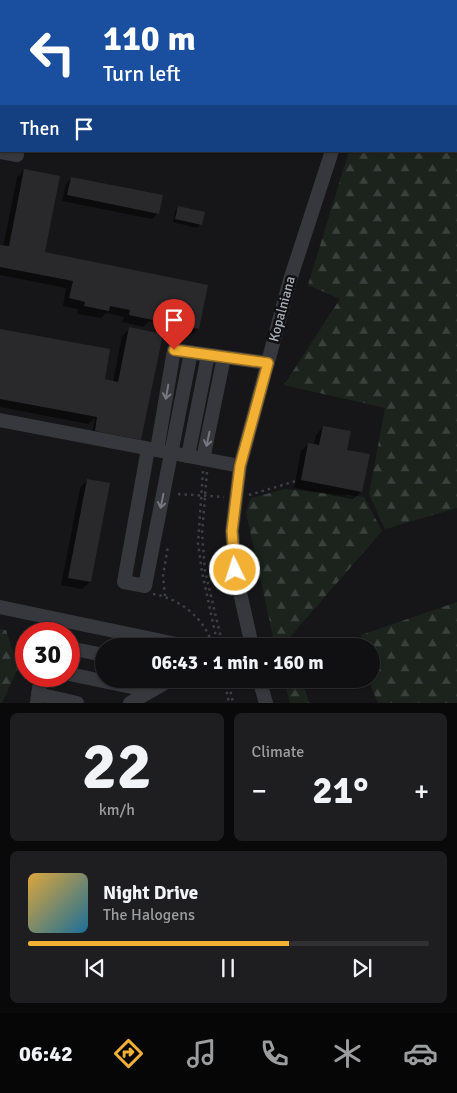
<!DOCTYPE html>
<meta charset="utf-8">
<style>
:root{--surface:#101012;--page:#1e1e20;--text:#f1f3f6;--muted:#9c9d9f;--line:#303032;--accent:#f2b134}
body{margin:0;font-family:Signika,sans-serif;background:var(--page);color:var(--text);height:100vh;display:flex;flex-direction:column;font-size:19px;white-space:nowrap}
*{box-sizing:border-box;margin:0}
p{font-size:16px;color:var(--muted)}
.icon{flex:none;width:28px;height:28px;fill:none;stroke:currentColor;stroke-width:2;stroke-linecap:round;stroke-linejoin:round}
.map{position:relative;height:703px;overflow:hidden}
.side{display:flex;flex-direction:column;gap:10px;padding:10px;background:#09090a;flex:1}
.side>*{flex:none}
.top-card{position:absolute;left:0px;top:0px;width:458px;height:152px;box-shadow:0 1px 4px #0004,0 0 0 1px var(--line);background:#1a4fa0;color:#fff;overflow:hidden}
.speed{position:absolute;left:15px;top:622px;display:flex;gap:10px;font-size:25px;font-weight:700;text-align:center}
.speed>*{display:grid;place-content:center;width:65px;height:65px;border-radius:50%;background:var(--surface);box-shadow:0 1px 4px #0004,0 0 0 1px var(--line);line-height:1}
.speed .limit{border:8px solid #d22;background:#fff;color:#111}
.pin{position:absolute;display:grid;place-items:center;width:42px;height:42px;color:#fff;margin:-51px -21px;border-radius:50% 50% 50% 0;rotate:-45deg;box-shadow:0 0 5px #0007}
.pin .icon{rotate:45deg}
.me{position:absolute;width:55px;margin:-28px;rotate:356deg;stroke-linejoin:round;filter:drop-shadow(0 0 4px #0008)}
.turn{display:flex;align-items:center;gap:18px;height:105px;padding:0 20px;font-size:22px}
.turn .icon{width:65px;height:65px;stroke-width:2.5}
.turn b{display:block;font-size:35px;line-height:42px}
.then{display:flex;align-items:center;height:48px;padding:0 20px;background:#0003;gap:10px;font-size:19px}
.big{font-size:38px;font-weight:700;line-height:1.1}
.side .card{flex:1;display:flex;flex-direction:column;justify-content:center;gap:8px;min-width:0;padding:0 18px;border-radius:8px;background:var(--page)}
.side .dial{align-items:center;gap:0}
.dial b{font-size:65px;line-height:1}
.song{display:flex;align-items:center;gap:15px}
.cover{width:60px;height:60px;border-radius:8px;background:linear-gradient(135deg,hsl(40 70% 55%),hsl(200 70% 35%))}
.played{height:5px;border-radius:2px;background:linear-gradient(90deg,var(--accent) 65%,var(--line) 65%)}
.keys{display:flex;justify-content:space-around;direction:ltr}
.heat{display:flex;justify-content:space-between;align-items:center;font-size:28px;direction:ltr}
.side .tiles{flex:1;display:grid;gap:10px;grid-template-columns:1fr 1fr}
.card:last-child{grid-column:span 2}
.trip{position:absolute;left:95px;top:638px;width:285px;height:50px;border-radius:25px;background:var(--surface);box-shadow:0 1px 4px #0004,0 0 0 1px var(--line);font-weight:700;line-height:50px;text-align:center}
.dock{display:flex;height:80px;justify-content:space-around;align-items:center;background:#060607;color:var(--muted)}
.dock .icon{width:35px;height:35px}
.dock .active{color:var(--accent)}
.dock b{font-size:22px;color:var(--text)}
.map>svg:first-child{display:block}
</style>
<div class="map">
<svg width="457" height="703" viewBox="0 0 457 703">
<defs>
<pattern id="forest-firs" width="22" height="20" patternUnits="userSpaceOnUse" patternTransform="scale(1.25)"><rect width="22" height="20" fill="#1c231d"/><path d="M5 1l3.5 6h-7zM16 11l3.5 6h-7z" fill="#3a403c"/></pattern>
</defs>
<rect width="100%" height="100%" fill="#161618"/>
<!-- forest -->
<g fill="url(#forest-firs)">
<path d="M457,80V508L385,529L369,494L385,408L284,385L340,299L308,285L349,151H456Z"/>
<path d="M285,489L364,497L382,531L290,637L292,646H275L246,512L251,498Z"/>
<path d="M457,602V703H378L368,679H371V646H362L361,635Z"/>
<path d="M0,629L6,630L18,668L2,703H0Z"/>
<path d="M284,679H302L309,703H290Z"/>
</g>
<!-- shadow -->
<g fill="#0007">
<path d="M62,0H96L62,1Z"/>
<rect x="0" y="56" width="1" height="36"/>
<path d="M24,170L44,253L198,329L190,336L167,332L169,325L149,321L144,327L122,322L124,317L106,313L101,318L77,314L78,309L63,306L66,288L0,275V246L3,247L17,178Z"/>
<path d="M71,178L158,213L152,219L62,201L66,184Z"/>
<path d="M179,207L201,224L197,228L173,222L175,211Z"/>
<path d="M129,329L140,439L133,447L92,434L95,418L88,424L0,407V330L102,384L113,382L122,336Z"/>
<path d="M323,427L346,451L361,492L353,499L294,488L301,451L308,444L314,445L316,435Z"/>
<path d="M87,480L108,484L90,582L82,589L61,585L80,488Z"/>
</g>
<!-- building -->
<g fill="#29292c">
<path d="M24,169L60,176L45,252L208,285L199,329L174,324L175,318L154,314L153,320L129,315L130,310L110,306L109,311L84,306L85,302L69,298L73,281L0,267V245L9,246Z"/>
<path d="M71,177L163,195L159,214L67,195Z"/>
<path d="M178,206L205,212L202,225L175,219Z"/>
<path d="M129,327L163,334L141,440L95,431L97,417L0,399V329L110,349L105,379L118,382Z"/>
<path d="M323,426L351,431L347,450L370,454L362,492L301,480L308,443L319,445Z"/>
<path d="M87,479L110,483L91,582L68,578Z"/>
</g>
<g fill="none" stroke-linecap="round" stroke-linejoin="round">
<!-- path -->
<g stroke="#3d3f44" stroke-width="2.5" stroke-dasharray="2.5 4" stroke-linecap="butt">
<path d="M433,1L436,0"/>
<path d="M203,471L198,543L202,572L218,646"/>
<path d="M207,472L202,533L205,571L223,646"/>
<path d="M178,494L224,497"/>
<path d="M249,495L296,481"/>
<path d="M153,594C179,598 206,619 212,645H218"/>
<path d="M165,596L163,576L168,546"/>
<path d="M224,679L229,703"/>
<path d="M228,679L233,703"/>
</g>
<!-- minor -->
<g stroke="#37383d" stroke-width="14">
<path d="M389,1V0"/>
<path d="M0,152L17,155"/>
<path d="M0,420L240,466"/>
<path d="M148,449L124,582L145,586L191,352"/>
<path d="M157,450L174,350L268,363"/>
<path d="M188,456L208,355"/>
<path d="M203,459L224,357"/>
<path d="M0,607L186,646"/>
<path d="M252,646L235,570L232,531L240,466L290,280L332,151"/>
<path d="M69,648L104,655"/>
<path d="M69,674L151,691"/>
<path d="M259,679L266,703"/>
<path d="M38,694L77,703"/>
<path d="M37,702L41,676"/>
<path d="M130,703L172,679"/>
</g>
</g>
<!-- one-way arrows -->
<defs><path id="oneway-shaft" d="M-6 0H5M1.5-3L5.5 0L1.5 3" fill="none" stroke-width="1.6" stroke-linecap="round" stroke-linejoin="round" transform="scale(1.25)"/></defs>
<g stroke="#757881">
<use href="#oneway-shaft" transform="translate(167 392) rotate(100)"/>
<use href="#oneway-shaft" transform="translate(208 439) rotate(102)"/>
<use href="#oneway-shaft" transform="translate(162 501) rotate(101)"/>
</g>
<g fill="none" stroke-linecap="round" stroke-linejoin="round">
<defs>
<path id="route" d="M174,350L268,363L240,466L232,531L235,570"/>
</defs>
<!-- route casing -->
<use href="#route" stroke="#9d7322" stroke-width="12"/>
<!-- route -->
<use href="#route" stroke="#f2b134" stroke-width="9"/>
</g>
<g text-anchor="middle" dominant-baseline="central" stroke-width="5" stroke-linejoin="round" paint-order="stroke">
<!-- street labels -->
<g font-size="14" fill="#a8adb8" stroke="#111113">
<text transform="translate(282 309) rotate(-75)">Kopalniana</text>
</g>
</g>
</svg>
<div class="speed"><div class="limit">30</div></div>
<div class="pin" style="left:174px;top:350px;background:#d93025"><svg class="icon" aria-label="arrive" viewBox="0 0 24 24"><path d="M6 21V4h12l-3 4 3 4H6"/></svg></div>
<svg class="me" style="left:235px;top:570px" viewBox="-20 -20 40 40"><circle r="17" fill="#f2b134" stroke="#fff" stroke-width="3"/><path d="M0-11L8 9 0 5-8 9z" fill="#fff"/></svg>
<div class="trip">06:43 · 1 min · 160 m</div>
<div class="top-card">
<div class="turn"><svg class="icon" aria-label="left" viewBox="0 0 24 24"><path d="M17 20v-9H6M10 6l-5 5 5 5"/></svg><div><b>110 m</b>Turn left</div></div>
<div class="then">Then<svg class="icon" aria-label="arrive" viewBox="0 0 24 24"><path d="M6 21V4h12l-3 4 3 4H6"/></svg></div>
</div>
</div>
<section class="side">
<div class="tiles">
<div class="card dial"><b>22</b><p>km/h</p></div>
<div class="card"><p>Climate</p>
<div class="heat"><a>−</a><b class="big">21°</b><a>+</a></div>
</div>
<div class="card">
<div class="song"><i class="cover"></i><div><b>Night Drive</b><p>The Halogens</p></div></div>
<div class="played"></div>
<div class="keys"><svg class="icon" aria-label="previous" viewBox="0 0 24 24"><path d="M18 5L8 12l10 7zM5 5v14"/></svg><svg class="icon" aria-label="pause" viewBox="0 0 24 24"><path d="M8 5v14M16 5v14"/></svg><svg class="icon" aria-label="next" viewBox="0 0 24 24"><path d="M6 5l10 7-10 7zM19 5v14"/></svg></div>
</div>
</div>
</section>
<nav class="dock">
<b>06:42</b>
<svg class="icon active" aria-label="directions" viewBox="0 0 24 24"><path d="M12 3l9 9-9 9-9-9zM9 14v-3h6M13 9l2 2-2 2"/></svg>
<svg class="icon" aria-label="music" viewBox="0 0 24 24"><path d="M9 18V5l10-2v13"/><circle cx="6" cy="18" r="3"/><circle cx="16" cy="16" r="3"/></svg>
<svg class="icon" aria-label="phone" viewBox="0 0 24 24"><path d="M5 4h4l2 5-3 2q2 4 5 5l2-3 5 2v4C11 20 4 13 5 4z"/></svg>
<svg class="icon" aria-label="climate" viewBox="0 0 24 24"><path d="M12 3v18M4 7l16 10M4 17L20 7"/></svg>
<svg class="icon" aria-label="car" viewBox="0 0 24 24"><path d="M5 17H2v-5l4-1 3-4h7l3 4 3 1v5h-3M9 17h6M6 11h13"/><circle cx="7" cy="17" r="2"/><circle cx="17" cy="17" r="2"/></svg>
</nav>
